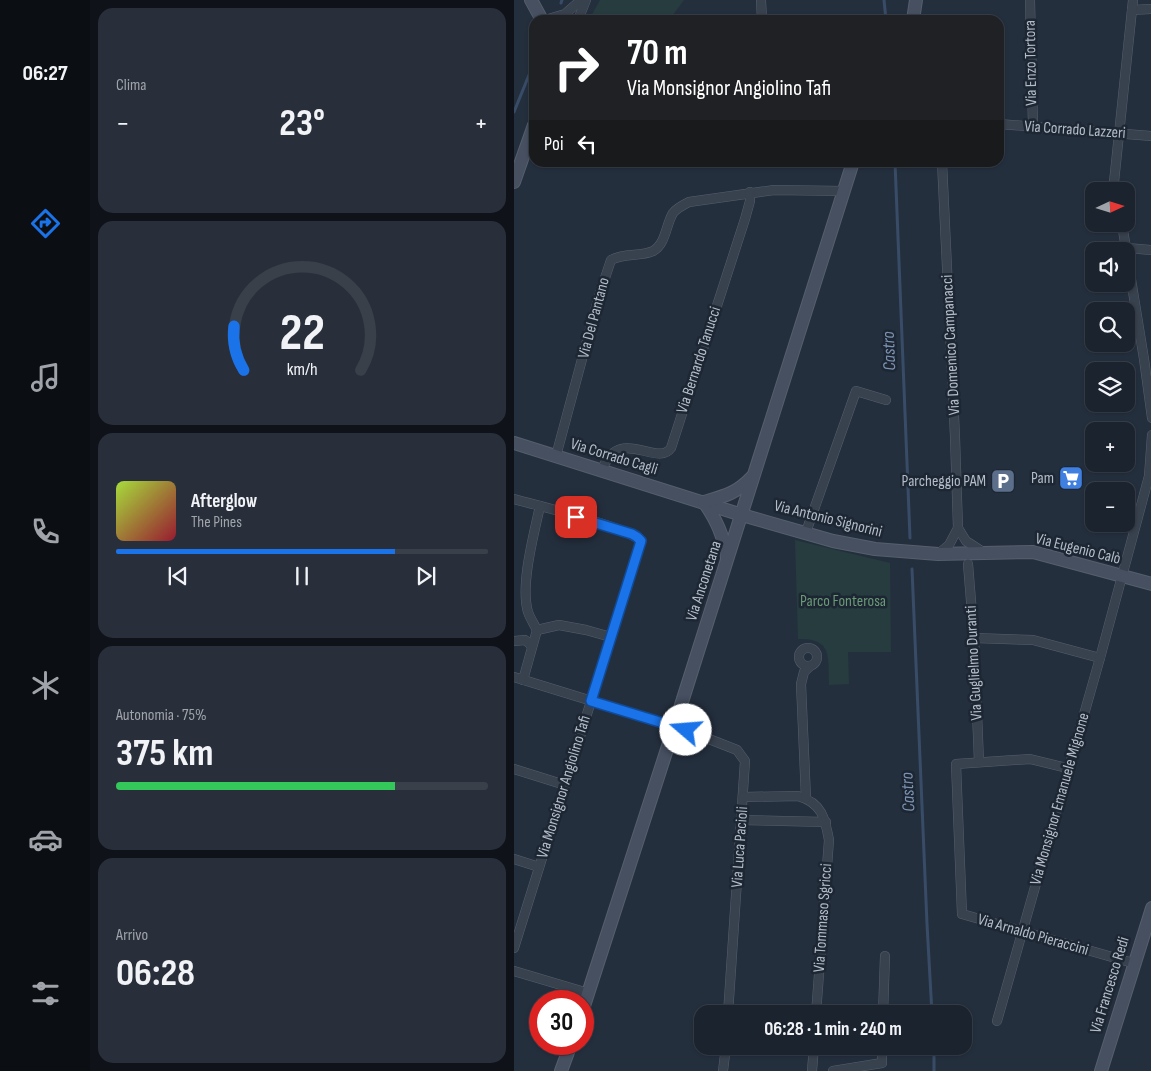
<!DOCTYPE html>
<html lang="it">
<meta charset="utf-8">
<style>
:root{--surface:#1b232e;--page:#282f3a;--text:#f1f3f6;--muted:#a0a4aa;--line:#39404a;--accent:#1a73e8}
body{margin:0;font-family:"Sofia Sans Condensed",sans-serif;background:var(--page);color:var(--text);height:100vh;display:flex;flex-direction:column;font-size:19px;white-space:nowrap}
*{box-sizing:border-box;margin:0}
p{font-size:16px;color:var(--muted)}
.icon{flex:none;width:28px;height:28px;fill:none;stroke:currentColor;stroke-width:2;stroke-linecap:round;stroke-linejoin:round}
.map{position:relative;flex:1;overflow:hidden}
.sheet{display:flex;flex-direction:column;gap:8px;padding:8px;background:#0f1319;width:424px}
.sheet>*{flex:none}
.guide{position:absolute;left:15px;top:15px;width:475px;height:152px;border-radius:15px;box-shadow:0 1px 4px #0004,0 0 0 1px var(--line);background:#202124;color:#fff;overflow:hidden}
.needle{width:32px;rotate:86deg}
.buttons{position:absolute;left:571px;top:182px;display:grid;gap:10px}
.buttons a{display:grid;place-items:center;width:50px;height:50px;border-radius:10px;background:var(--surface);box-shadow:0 1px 4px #0004,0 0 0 1px var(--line);font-size:25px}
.speed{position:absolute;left:15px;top:990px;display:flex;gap:10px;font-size:25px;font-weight:700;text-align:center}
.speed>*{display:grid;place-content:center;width:65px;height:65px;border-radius:50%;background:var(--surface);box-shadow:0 1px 4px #0004,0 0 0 1px var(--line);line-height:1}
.speed .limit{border:8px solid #d22;background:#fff;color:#111}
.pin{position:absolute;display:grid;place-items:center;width:42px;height:42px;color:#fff;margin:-21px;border-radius:10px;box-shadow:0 2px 8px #0006}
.me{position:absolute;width:55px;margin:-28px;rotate:288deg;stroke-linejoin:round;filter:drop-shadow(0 0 4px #0008)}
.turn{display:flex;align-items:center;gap:18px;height:105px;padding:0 15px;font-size:22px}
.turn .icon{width:65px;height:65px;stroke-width:2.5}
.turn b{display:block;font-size:35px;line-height:42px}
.then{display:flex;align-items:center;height:48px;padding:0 15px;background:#0003;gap:10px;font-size:19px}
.big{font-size:38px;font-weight:700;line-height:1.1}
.sheet .widget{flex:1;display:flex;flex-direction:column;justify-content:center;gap:8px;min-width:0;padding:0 18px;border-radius:15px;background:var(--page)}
.sheet .dial{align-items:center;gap:0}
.dial svg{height:130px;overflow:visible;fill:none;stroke:var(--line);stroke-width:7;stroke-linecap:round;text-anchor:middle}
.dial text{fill:var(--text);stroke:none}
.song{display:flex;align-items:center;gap:15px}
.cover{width:60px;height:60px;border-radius:8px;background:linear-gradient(135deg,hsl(80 70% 55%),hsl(350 70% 35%))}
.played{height:5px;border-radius:2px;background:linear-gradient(90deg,var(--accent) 75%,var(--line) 75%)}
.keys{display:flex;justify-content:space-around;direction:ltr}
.heat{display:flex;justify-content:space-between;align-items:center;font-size:28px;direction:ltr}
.charge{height:8px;border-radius:4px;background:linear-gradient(90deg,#34c759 75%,var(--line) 0)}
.trip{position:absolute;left:180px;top:1005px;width:278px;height:50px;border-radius:15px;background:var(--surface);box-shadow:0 1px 4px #0004,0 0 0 1px var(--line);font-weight:700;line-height:50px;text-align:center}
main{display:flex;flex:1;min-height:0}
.tabs{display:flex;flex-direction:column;width:90px;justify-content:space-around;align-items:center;background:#0b0e12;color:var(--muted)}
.tabs .icon{width:35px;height:35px}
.tabs .current{color:var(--accent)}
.tabs b{font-size:22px;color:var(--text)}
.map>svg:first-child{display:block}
</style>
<main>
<nav class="tabs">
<b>06:27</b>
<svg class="icon current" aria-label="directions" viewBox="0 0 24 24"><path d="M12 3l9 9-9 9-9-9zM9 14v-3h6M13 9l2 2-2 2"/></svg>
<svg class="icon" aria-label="music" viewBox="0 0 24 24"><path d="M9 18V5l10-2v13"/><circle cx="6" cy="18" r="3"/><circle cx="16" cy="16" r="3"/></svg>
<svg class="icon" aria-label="phone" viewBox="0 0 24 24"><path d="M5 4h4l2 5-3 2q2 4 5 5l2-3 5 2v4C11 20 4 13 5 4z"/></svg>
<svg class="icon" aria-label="climate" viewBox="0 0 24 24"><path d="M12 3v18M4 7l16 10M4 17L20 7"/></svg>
<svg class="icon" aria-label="car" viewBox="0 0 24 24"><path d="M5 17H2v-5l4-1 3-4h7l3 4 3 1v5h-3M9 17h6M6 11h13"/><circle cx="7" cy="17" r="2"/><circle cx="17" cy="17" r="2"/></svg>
<svg class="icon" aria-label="filters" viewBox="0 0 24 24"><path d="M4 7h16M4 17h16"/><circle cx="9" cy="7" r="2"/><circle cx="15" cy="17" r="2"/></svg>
</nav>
<section class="sheet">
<div class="widget"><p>Clima</p>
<div class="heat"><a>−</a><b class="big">23°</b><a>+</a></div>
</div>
<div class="widget dial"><svg viewBox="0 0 100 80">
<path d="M14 69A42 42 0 1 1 86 69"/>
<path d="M14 69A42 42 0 0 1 8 42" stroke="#1a73e8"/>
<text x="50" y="56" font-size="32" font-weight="700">22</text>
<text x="50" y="72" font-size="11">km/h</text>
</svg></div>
<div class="widget">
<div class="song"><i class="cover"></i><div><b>Afterglow</b><p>The Pines</p></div></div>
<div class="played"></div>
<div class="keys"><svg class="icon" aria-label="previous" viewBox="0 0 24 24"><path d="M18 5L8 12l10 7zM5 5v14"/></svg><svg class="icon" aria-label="pause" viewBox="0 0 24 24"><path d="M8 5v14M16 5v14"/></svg><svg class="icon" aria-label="next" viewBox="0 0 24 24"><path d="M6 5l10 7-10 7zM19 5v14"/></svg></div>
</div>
<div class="widget"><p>Autonomia · 75%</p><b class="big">375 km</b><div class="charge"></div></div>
<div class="widget"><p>Arrivo</p><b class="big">06:28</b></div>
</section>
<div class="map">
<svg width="638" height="1071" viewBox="0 0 638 1071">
<rect width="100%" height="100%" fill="#242f3e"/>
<!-- green -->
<g fill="#263c3f">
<path d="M86,0H170L155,20H75Z"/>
<path d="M281,540L376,563L377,652H334L335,684L315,685C314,657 319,638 284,639Z"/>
</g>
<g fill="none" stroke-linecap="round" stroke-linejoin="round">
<!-- stream -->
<g stroke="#394c67" stroke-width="3">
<path d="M370,0L372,20"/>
<path d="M47,3L48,0"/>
<path d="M0,112L17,70"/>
<path d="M381,162L396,538"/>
<path d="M398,569L413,924L418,1014"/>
<path d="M420,1046V1071"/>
</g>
<defs>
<g id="street">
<path d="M247,0L248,20"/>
<path d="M516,0L519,127"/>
<path d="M618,10L638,9"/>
<path d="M31,20L51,14L67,0"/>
<path d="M64,20L72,0"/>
<path d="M485,124L638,136"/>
<path d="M602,191L600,182L619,0"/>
<path d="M608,224L630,359L638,418"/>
<path d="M613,248L638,250"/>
<path d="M42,456L85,296L97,260C111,252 127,257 139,251C152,244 152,224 159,213C163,208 169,205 175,202L260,190L330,191"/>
<path d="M88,470C105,424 143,468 157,448L231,219L236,201V192"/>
<path d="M0,499C22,505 116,528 127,541L0,948"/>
<path d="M26,506C20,534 6,585 14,612C16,618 20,624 23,630L45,625L72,630L97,637"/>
<path d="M444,528L452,541L469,552"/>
<path d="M292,532L342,391L372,400"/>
<path d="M424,554L435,545L444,528L441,437L428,162"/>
<path d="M454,564L460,638L465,762"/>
<path d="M460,638L519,640L586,658"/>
<path d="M0,641L11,640L17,645"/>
<circle cx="294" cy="657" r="9"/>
<path d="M0,677L172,730L223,750L231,761L214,1014"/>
<path d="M9,680L23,630"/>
<path d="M553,768L516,759L442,764L448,914L619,963"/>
<path d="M0,769L51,785"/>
<path d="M229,797L284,796C308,803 311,818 315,840L302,1014"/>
<path d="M292,798L287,684L290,672L296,666"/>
<path d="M227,820L312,822"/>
<path d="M0,859L25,867"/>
<path d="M0,971L74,993"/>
<path d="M369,1014L371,956"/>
<path d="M483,1021L586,658L635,476L638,435"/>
<path d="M209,1071L212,1046"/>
<path d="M298,1071L300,1046"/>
<path d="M319,1071L368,1063V1046"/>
</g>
<g id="secondary">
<path d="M17,0L28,20"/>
<path d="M399,20L402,0"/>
<path d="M0,182L20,125"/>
<path d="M0,443L228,515L319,541L361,549L424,554L519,552L638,584"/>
<path d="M190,502C203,521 209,535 213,557"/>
<path d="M190,502C211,496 223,493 238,477"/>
<path d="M69,1009L155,743L339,162"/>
<path d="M47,1071L57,1044"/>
<path d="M587,1071L638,908"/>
</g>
</defs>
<!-- street casing -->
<use href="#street" stroke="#565f6c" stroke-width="10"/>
<!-- secondary casing -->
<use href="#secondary" stroke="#565f6c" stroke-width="14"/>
<!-- street -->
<use href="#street" stroke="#38414e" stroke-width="9"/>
<!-- secondary -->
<use href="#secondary" stroke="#465061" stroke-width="12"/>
</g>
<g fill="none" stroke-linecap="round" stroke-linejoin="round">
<defs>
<path id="route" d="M62,517L118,534L123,537L127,541L77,701L172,730"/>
</defs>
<!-- route casing -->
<use href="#route" stroke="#114b97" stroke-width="12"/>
<!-- route -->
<use href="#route" stroke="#1a73e8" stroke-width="9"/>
</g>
<!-- icons -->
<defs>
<symbol id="supermarket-square" viewBox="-11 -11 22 22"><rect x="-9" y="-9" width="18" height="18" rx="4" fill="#3f7fe0" stroke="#1d2633"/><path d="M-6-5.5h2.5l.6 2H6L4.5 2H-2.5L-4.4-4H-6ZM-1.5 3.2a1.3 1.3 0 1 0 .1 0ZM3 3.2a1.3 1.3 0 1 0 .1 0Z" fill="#fff"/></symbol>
<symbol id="parking-square" viewBox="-11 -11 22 22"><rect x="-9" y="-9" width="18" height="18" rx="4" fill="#5c6f8a" stroke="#1d2633"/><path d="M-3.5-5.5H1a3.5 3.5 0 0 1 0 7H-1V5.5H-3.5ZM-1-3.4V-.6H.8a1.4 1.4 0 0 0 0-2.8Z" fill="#fff"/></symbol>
</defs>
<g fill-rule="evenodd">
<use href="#supermarket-square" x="543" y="464" width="28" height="28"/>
<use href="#parking-square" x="475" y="467" width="28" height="28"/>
</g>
<g text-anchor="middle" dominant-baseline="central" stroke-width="5" stroke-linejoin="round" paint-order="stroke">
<!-- street labels -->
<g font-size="16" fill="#b4bcc9" stroke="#1d2633">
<text transform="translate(517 63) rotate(-91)">Via Enzo Tortora</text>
<text transform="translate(561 130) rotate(4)">Via Corrado Lazzeri</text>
<text transform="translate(80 318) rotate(-75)">Via Del Pantano</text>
<text transform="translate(437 345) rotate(-93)">Via Domenico Campanacci</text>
<text transform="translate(185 360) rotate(-72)">Via Bernardo Tanucci</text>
<text transform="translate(100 457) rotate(17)">Via Corrado Cagli</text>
<text transform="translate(314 519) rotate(14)">Via Antonio Signorini</text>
<text transform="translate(564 549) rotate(14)">Via Eugenio Calò</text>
<text transform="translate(190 581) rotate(-72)">Via Anconetana</text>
<text transform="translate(460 663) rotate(-93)">Via Guglielmo Duranti</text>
<text transform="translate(50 787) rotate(-73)">Via Monsignor Angiolino Tafi</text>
<text transform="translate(546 799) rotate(-74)">Via Monsignor Emanuele Mignone</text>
<text transform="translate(226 847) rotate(-86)">Via Luca Pacioli</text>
<text transform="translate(309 918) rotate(-86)">Via Tommaso Sgricci</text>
<text transform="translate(519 935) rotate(16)">Via Arnaldo Pieraccini</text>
<text transform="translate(596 985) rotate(-73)">Via Francesco Redi</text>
</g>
<!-- poi labels -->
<g font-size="16" fill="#b4bcc9" stroke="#1d2633" text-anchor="end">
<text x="540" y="478">Pam</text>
<text x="472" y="481">Parcheggio PAM</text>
</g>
<!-- park labels -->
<g font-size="16" fill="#6b9a76" stroke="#1d2633">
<text x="329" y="601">Parco Fonterosa</text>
</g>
<!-- water labels -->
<g font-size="18" font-style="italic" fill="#7c92b1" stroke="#1d2633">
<text transform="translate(375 351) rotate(-92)">Castro</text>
<text transform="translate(394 792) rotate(-93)">Castro</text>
</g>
</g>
</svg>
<div class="buttons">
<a><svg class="needle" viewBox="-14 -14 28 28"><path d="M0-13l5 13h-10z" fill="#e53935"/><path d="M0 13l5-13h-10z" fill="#a0a4aa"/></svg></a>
<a><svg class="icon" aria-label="sound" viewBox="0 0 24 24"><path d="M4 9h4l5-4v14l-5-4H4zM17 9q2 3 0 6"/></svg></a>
<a><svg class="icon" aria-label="search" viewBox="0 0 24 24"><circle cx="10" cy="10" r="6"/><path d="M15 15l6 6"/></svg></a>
<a><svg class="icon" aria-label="layers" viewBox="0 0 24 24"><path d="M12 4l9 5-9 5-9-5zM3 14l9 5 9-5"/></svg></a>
<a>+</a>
<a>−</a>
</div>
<div class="speed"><div class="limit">30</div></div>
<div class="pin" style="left:62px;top:517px;background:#d93025"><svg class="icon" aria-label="arrive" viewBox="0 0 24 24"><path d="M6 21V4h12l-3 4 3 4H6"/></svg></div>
<svg class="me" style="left:172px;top:730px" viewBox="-20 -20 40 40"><circle r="19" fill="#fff"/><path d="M0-13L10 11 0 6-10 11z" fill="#1a73e8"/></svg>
<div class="trip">06:28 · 1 min · 240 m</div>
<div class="guide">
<div class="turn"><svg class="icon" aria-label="right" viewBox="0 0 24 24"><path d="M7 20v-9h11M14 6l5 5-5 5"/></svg><div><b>70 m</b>Via Monsignor Angiolino Tafi</div></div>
<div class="then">Poi<svg class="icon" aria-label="left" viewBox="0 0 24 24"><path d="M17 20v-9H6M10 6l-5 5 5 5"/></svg></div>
</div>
</div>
</main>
